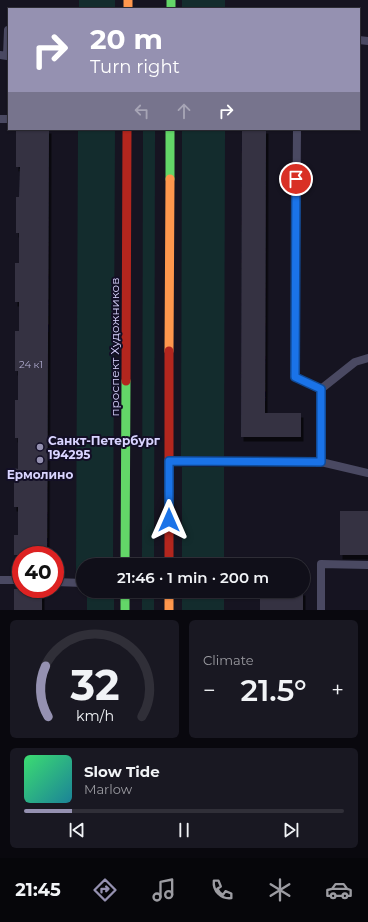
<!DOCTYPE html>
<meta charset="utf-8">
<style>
:root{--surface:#100f19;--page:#191822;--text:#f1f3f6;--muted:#9c9ca2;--line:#302f38;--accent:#9591b1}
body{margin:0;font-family:Montserrat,sans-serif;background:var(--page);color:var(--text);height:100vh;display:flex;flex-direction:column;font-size:15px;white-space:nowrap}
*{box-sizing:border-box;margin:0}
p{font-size:13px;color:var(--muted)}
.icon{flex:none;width:22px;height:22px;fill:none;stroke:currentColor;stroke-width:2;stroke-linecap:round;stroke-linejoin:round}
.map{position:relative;height:610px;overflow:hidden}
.drawer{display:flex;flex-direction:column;gap:10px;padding:10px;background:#09080e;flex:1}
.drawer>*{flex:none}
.top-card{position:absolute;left:8px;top:8px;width:352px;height:122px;border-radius:0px;box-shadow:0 1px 3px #0004,0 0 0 1px var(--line);background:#9591b1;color:#fff;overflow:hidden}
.speed{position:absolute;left:12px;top:546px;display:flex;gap:8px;font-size:20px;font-weight:700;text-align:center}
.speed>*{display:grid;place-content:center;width:52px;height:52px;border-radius:50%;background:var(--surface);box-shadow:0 1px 3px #0004,0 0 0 1px var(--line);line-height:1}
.speed .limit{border:6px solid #d22;background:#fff;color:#111}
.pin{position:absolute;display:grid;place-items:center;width:34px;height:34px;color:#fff;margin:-17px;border:2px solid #fff;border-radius:50%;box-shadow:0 1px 4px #0007}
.me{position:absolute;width:44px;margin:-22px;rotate:0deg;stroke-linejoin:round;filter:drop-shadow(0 0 3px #0008)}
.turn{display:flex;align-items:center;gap:14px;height:84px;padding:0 16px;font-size:18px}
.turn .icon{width:52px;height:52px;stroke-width:2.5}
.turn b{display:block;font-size:28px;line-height:34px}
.lanes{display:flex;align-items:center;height:38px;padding:0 16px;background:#0003;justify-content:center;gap:20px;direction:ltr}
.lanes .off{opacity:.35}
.big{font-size:30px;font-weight:600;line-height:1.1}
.drawer .tile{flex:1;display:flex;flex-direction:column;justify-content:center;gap:6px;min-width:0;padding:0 14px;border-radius:6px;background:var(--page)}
.drawer .dial{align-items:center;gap:0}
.dial svg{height:104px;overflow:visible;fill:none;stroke:var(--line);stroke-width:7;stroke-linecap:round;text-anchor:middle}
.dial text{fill:var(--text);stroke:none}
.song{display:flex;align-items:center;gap:12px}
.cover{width:48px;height:48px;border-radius:6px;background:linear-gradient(135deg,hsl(140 70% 55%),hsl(190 70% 35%))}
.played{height:4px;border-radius:2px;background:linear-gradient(90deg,var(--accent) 15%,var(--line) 15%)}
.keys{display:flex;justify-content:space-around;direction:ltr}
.heat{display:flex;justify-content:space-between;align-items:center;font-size:22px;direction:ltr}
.drawer .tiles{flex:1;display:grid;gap:10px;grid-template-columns:1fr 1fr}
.tile:last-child{grid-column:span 2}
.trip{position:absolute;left:76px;top:558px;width:234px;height:40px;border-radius:20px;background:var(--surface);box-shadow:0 1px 3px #0004,0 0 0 1px var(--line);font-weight:600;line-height:40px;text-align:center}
.menu{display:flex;height:64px;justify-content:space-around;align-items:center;background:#06060a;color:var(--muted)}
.menu .icon{width:28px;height:28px}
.menu .current{color:var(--accent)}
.menu b{font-size:18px;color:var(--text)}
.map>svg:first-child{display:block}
</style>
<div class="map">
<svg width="368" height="610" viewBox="0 0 368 610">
<defs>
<filter id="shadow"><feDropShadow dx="2.5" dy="4.5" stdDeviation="0" flood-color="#0009"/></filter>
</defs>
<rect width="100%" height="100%" fill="#161421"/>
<!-- green -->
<g fill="#132c2d">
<rect x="79" y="0" width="36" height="9"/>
<rect x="182" y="0" width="43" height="9"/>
<path d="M78,129H115L113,565H83V576H76Z"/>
<path d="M143,129H155L154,565H142Z"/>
<path d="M182,129H225L224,456H181Z"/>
<rect x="182" y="467" width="42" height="98"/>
<rect x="87" y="591" width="27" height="19"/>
<rect x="142" y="591" width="12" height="19"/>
<rect x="182" y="591" width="42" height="19"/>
</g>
<!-- building -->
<g fill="#343243" filter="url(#shadow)">
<path d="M16,129H49L47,555H14V535H18V507H14V468L18,469V438H15V400H18V371H15V331H19V302H15V263H19V233H16V197H19L20,167H16Z"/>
<path d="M242,129H266L265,413H301V437H241Z"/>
<rect x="340" y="511" width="28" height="44"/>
<rect x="14" y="589" width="28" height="21"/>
<rect x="260" y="591" width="43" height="19"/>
</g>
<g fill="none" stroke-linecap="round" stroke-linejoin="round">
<!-- lane -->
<g stroke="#4a4962" stroke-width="8">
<path d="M359,40L368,41"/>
<path d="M0,55L7,56L8,30"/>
<path d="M0,119H9"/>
<path d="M297,129L295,377L321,389"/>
<path d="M170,461L321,462L368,473"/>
<path d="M321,462V389L355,362L368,358"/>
<path d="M0,580H14"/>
<path d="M55,582L83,583"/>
<path d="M321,610V564L368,565"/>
</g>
<!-- fast -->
<g stroke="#63d668" stroke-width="9">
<path d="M171,0V9"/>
<path d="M170,179V129"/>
<path d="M125,565L126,381"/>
<path d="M125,591V610"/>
</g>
<!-- slow -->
<g stroke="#ff974d" stroke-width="9">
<path d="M128,0V9"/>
<path d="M169,351L170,179"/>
<path d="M169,591V610"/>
</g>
<!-- jam -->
<g stroke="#b3261e" stroke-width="9">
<path d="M126,381L127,129"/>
<path d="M169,565V351"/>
</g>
</g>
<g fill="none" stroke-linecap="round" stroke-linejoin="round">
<defs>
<path id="route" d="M169,520V461L321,462V389L295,377L296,179"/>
</defs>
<!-- route casing -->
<use href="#route" stroke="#114b97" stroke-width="10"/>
<!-- route -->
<use href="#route" stroke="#1a73e8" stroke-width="7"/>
</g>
<!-- markers -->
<g fill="#9591b1" stroke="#130f26" stroke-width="1.5">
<circle cx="40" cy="447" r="4"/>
<circle cx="40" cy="460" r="4"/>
</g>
<g text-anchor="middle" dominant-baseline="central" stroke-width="4" stroke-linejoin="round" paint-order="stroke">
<!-- number labels -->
<g font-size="10" fill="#b0acd0">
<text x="31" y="364">24 к1</text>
</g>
<!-- street labels -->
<g font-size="12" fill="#d9d4ff" stroke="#130f26">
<text transform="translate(114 347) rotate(-90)">проспект Художников</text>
</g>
<!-- poi labels -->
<g font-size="12" font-weight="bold" fill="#d9d4ff" stroke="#130f26" text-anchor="start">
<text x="48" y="440">Санкт-Петербург<tspan x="48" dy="14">194295</tspan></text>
<text x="40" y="474" text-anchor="middle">Ермолино</text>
</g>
</g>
</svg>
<div class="speed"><div class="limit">40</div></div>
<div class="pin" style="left:296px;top:179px;background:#d93025"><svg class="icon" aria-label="arrive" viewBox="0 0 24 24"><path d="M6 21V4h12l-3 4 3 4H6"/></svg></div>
<svg class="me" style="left:169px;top:520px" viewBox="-20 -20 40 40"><path d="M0-17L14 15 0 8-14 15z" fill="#1a73e8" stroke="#fff" stroke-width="4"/></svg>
<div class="trip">21:46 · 1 min · 200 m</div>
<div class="top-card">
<div class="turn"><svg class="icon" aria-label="right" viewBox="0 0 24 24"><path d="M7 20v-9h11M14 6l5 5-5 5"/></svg><div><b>20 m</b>Turn right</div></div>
<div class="lanes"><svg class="icon off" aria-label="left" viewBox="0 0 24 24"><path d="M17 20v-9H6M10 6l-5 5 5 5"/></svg><svg class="icon off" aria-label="ahead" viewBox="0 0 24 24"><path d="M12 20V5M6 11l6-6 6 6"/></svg><svg class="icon" aria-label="right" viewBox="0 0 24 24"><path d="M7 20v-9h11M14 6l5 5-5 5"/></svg></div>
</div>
</div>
<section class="drawer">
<div class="tiles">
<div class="tile dial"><svg viewBox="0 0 100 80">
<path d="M14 69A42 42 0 1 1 86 69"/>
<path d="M14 69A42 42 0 0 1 12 30" stroke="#9591b1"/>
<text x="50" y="56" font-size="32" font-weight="700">32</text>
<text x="50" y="72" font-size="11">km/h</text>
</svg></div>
<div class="tile"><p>Climate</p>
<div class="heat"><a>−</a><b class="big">21.5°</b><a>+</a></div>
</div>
<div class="tile">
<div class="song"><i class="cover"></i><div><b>Slow Tide</b><p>Marlow</p></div></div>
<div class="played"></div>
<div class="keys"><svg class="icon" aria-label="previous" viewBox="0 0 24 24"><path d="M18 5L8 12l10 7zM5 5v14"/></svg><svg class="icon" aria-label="pause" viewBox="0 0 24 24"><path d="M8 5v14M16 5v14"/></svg><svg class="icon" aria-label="next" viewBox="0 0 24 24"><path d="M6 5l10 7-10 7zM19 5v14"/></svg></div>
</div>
</div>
</section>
<nav class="menu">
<b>21:45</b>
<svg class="icon current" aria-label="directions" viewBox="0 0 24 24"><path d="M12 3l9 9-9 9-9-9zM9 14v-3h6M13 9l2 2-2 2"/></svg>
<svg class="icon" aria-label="music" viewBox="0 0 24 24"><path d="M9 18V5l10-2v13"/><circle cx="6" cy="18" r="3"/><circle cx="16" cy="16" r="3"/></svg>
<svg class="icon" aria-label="phone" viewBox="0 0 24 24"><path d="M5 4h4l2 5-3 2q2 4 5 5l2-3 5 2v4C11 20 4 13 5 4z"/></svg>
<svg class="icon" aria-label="climate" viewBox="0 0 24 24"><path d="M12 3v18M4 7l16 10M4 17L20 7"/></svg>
<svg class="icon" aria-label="car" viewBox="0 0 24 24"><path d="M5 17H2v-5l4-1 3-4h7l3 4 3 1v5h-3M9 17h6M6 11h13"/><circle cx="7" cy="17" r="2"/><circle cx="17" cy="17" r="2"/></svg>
</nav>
